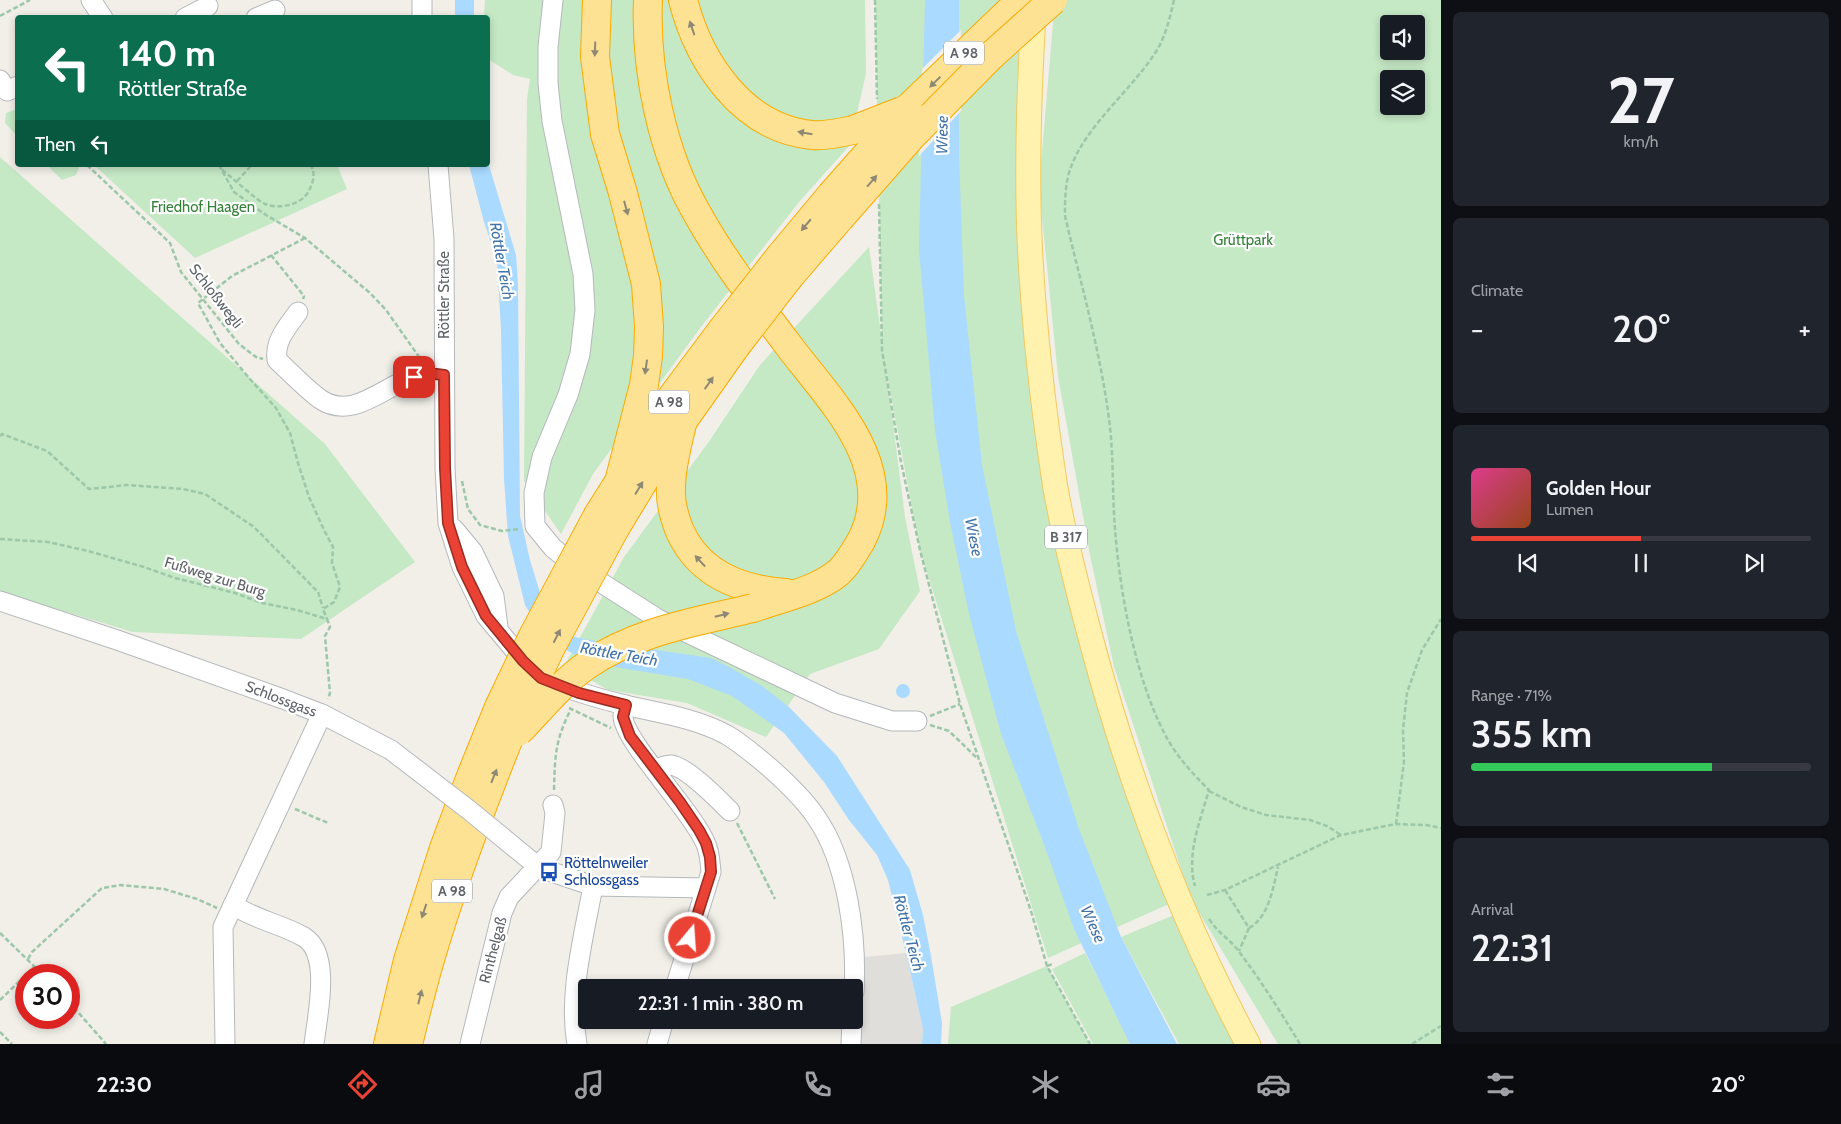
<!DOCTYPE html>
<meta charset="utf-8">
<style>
:root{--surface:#171b24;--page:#20242c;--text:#f1f3f6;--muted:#9ea1a6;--line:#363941;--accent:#ea4335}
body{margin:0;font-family:Cabin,sans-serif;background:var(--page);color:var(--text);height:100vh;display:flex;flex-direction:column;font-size:19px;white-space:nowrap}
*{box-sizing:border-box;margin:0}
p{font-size:16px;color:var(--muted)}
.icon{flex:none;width:28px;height:28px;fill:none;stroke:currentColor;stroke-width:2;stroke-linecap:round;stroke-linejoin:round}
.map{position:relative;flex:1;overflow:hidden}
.side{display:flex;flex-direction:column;gap:12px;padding:12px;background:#0d0f14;width:400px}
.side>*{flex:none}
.banner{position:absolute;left:15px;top:15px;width:475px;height:152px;border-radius:5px;box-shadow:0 2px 8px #0003;background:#0b6e4f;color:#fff;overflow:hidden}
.controls{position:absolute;left:1380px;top:15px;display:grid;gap:10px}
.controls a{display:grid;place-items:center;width:45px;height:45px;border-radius:5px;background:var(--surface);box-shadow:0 2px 8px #0003;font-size:25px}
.speed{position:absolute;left:15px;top:964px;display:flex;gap:10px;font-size:25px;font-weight:700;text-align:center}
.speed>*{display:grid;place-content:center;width:65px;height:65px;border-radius:50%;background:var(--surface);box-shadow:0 2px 8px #0003;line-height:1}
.speed .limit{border:8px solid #d22;background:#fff;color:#111}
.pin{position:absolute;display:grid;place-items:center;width:42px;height:42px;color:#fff;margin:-21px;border-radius:10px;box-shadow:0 2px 8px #0006}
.me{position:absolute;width:55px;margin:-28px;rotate:18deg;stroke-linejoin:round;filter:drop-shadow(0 0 4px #0008)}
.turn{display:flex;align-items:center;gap:18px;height:105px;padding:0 20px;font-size:22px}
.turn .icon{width:65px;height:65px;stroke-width:2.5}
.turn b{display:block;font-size:35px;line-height:42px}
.then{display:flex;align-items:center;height:48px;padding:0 20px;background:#0003;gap:10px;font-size:19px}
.big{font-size:38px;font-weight:600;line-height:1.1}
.side .card{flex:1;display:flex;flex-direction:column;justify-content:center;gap:8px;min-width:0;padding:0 18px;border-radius:8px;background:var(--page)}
.side .dial{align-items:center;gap:0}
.dial b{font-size:65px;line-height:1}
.song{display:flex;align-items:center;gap:15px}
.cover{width:60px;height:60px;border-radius:8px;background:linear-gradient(135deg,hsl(330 70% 55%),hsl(20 70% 35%))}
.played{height:5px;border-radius:2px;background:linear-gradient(90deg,var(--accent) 50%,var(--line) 50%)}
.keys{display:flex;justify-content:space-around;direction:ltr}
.heat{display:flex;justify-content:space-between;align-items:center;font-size:28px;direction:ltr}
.charge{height:8px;border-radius:4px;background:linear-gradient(90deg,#34c759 71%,var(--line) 0)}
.trip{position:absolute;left:578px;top:979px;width:285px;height:50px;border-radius:5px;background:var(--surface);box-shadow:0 2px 8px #0003;font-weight:600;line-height:50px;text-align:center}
.dock{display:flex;height:80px;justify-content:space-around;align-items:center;background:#090b0e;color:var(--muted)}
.dock .icon{width:35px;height:35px}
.dock .current{color:var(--accent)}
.dock b{font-size:22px;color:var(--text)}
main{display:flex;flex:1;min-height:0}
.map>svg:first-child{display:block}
</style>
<main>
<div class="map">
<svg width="1441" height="1044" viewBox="0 0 1441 1044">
<rect width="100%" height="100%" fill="#f1efe8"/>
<!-- industrial -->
<path fill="#e0deda" d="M906,953L923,1029L922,1044H851L854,1020V958Z"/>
<!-- green -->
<g fill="#c5e8c5" fill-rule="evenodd">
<path d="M485,0H865L866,73L850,145L799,202L701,327L593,474L561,534L524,481L527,99L530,79L513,75L488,59V18H484Z"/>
<path d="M875,0H1023L1018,65L1017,195L1047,491L1071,611L1096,702L1129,798L1169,904L1048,958L920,550L886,369L905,517L920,591L879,649L810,674L766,737L687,703L608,690L565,665L624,557L708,443L760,365L869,247L882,341Z"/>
<path d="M1055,0H1441V1044H1278L1191,899L1114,667L1090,555L1058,376L1039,187ZM1389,24H1416V51H1389ZM1389,79H1416V106H1389Z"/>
<path d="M17,109H18L17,136L5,123L6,113Z"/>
<path d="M0,157L325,444L415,562L301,639L133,632L0,592Z"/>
<path d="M47,165H80L76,175L62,180Z"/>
<path d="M94,165H337L347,189L195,258Z"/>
<path d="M1174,915L1238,1044H1179L1121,937Z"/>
<path d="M1085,953L1131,1044H1093L1052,969Z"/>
<path d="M1047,966L1090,1044H948L951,1007Z"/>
</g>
<!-- water -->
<g fill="#aadaff">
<rect x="455" y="0" width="19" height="17"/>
<path d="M925,0H959V156L964,296L982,465L1016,631L1079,829L1121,937L1177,1044H1130L1074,929L1045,847L1001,734L969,614L950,522L935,430L919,249Z"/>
<path d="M488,162L516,255L518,283L520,516L530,560L541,596L551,614L575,637L600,642L711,658L731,668L762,686L789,707L837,756L910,870L923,915L931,956L942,1023L941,1044H922L923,1029L906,953L888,880L877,855L849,820L824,782L784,733L732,696L688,679L615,667L577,656L544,637L525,605L508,536L504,479L501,330L497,260L484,222L469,165H488Z"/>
<circle cx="903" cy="691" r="7"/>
</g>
<!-- pier -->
<path fill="#f1efe8" d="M961,30V111L919,156L922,69Z"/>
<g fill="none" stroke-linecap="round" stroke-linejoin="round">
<defs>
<g id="minor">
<path d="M91,0L103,18"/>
<path d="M422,0V18"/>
<path d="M553,0L548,47V83L552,121L583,274L585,310L580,354L568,395L542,457L534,493L535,526L553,548L563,556L597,580L658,619L835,703L892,721H917"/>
<path d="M185,18L208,6"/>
<path d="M256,18L275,10"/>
<path d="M0,80L7,91L18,86"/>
<path d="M438,165L444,239L445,468L448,523L462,567L486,616L528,666"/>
<path d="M298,312C288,326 274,341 277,360C291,373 305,388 320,399C352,421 383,387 413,377C423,374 435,374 444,375"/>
<path d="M454,529L473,552L494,596L498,627"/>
<path d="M0,601L120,641L283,699L322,714L391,750"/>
<path d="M553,683C577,692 600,699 625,705C659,713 696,718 727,735C742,744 756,756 769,767C786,782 804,799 816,817C848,863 857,938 854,992"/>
<path d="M626,705C625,709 623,713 623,716C623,740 692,811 705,842C710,852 710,862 711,872L675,988"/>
<path d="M655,769C659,768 666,765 671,765C687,767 718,799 730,811"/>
<path d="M530,860L538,867L546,870L593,886L706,888"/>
<path d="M233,905C256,920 281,924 304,937C332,954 317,1017 314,1044"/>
<path d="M225,1044L223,927L322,714"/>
<path d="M470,1044L502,913L509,897L551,852L555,813L553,805"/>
<path d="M577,1044C568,994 584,936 593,886"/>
<path d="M657,1044L664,1020"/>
<path d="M851,1044L852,1020"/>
</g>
<path id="major" d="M1034,7C1029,88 1026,168 1030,249C1034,328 1043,407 1055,485C1064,538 1078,591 1092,643C1129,781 1180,917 1248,1044"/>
<g id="highway">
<path d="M597,0L595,57L605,134L623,193L646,284L649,327L648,356L644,385L620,478"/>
<path d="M648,0C645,70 662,154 698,215C723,260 755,301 786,342C827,398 901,465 861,541C855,551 848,564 839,572C817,591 780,598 753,608"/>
<path d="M683,0C699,62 742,128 812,135C825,136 840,133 853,130"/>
<path d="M908,108L1021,0"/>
<path d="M781,255L831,195"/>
<path d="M790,276L840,218"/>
<path d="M683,420C678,442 671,465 671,488C670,502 674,516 679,529C698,574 740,590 786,593"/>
<path d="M598,515L674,394L722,330"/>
<path d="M614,530L663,449L736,346"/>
<path d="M388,1044L408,960L444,848L471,776L499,707"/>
<path d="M408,1044C415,1017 421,990 429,963C452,883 482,805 513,728"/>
</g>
</defs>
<!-- minor casing -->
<use href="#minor" stroke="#b5b8bc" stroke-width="21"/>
<!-- major casing -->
<use href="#major" stroke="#f2c960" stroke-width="26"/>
<!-- highway casing -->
<use href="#highway" stroke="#f9ab00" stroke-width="30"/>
<!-- path -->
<g stroke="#9cc7a9" stroke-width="2.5" stroke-dasharray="5 2.5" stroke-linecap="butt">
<path d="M875,0L877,99"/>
<path d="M1174,0C1170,17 1166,35 1157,50C1132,90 1087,124 1071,167C1065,182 1065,200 1065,216C1081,284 1100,350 1109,419C1114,456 1112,493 1115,529C1120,594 1136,683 1168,740C1179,759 1194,775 1209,790C1200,821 1186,855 1195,886"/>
<path d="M0,16L30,0"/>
<path d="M87,165L170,243L181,272L239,344L256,357L263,359"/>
<path d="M219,165L234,192L266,215L305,238L370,293L386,310L422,361"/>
<path d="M222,170C232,177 256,200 265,204C278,209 298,206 307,194C313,184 316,175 311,165"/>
<path d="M237,181L250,167L254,165"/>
<path d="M879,204L882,350L901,462L920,550L960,704L1031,911L1047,966L1090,1044"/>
<path d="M305,238L232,276L198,303L220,343L249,378L276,408L290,433L298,463L309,497L324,530L333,547L332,563L340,587L334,602L323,609L327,619"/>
<path d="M271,255L304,296L303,299"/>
<path d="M0,436L2,434L47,451L89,489L127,485L183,489L205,494L254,527L318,592L323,608"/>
<path d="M462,481L468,509L480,525L502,531L520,529"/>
<path d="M0,539L48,542L88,551L144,567L175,578L235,593L262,603L297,610L327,619L330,627L325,636L330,693L328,699"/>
<path d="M569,708L611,728"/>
<path d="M930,716L960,704"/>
<path d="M930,725L949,731L978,759"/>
<path d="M554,790C555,755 555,741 571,709"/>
<path d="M1209,791L1241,807L1266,815L1310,820L1327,826L1341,835"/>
<path d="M295,809L328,823"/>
<path d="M737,823L775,899"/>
<path d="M1396,824L1404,762L1403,730L1407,693L1422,650L1441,619"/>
<path d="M1225,890L1249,928L1239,951"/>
<path d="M1207,895L1225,890L1341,835L1396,824L1426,825L1441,828"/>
<path d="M1209,919C1219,934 1231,940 1240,953C1262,982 1281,1013 1300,1044"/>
<path d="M1249,928C1269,917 1273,888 1278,867"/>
<path d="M0,933L43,975"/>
<path d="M28,959L32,952L102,888L121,885L164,889L197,899L217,908"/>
<path d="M1047,966L1053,964"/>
<path d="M0,1000L35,966"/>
<path d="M69,1002L106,1044"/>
<path d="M0,1032L12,1044"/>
<path d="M1412,1044L1441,1026"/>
</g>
<!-- minor -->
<use href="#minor" stroke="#fff" stroke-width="19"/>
<!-- major -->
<use href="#major" stroke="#fff2af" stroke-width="24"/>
<!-- highway -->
<use href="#highway" stroke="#fde293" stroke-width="28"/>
<defs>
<path id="minor-bridge" d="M391,750L469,810L530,860"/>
<g id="highway-bridge">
<path d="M853,130L902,111"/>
<path d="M831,195L908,108"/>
<path d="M840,218L911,137L992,55L1053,0"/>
<path d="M722,330L781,255"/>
<path d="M736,346L790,276"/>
<path d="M499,707L533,636L598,515"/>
<path d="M514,726L550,649L614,530"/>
<path d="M518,732C540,710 561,683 587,665C636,631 696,622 753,608"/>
</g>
</defs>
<!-- minor-bridge casing -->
<use href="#minor-bridge" stroke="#b5b8bc" stroke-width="21" stroke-linecap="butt"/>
<!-- highway-bridge casing -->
<use href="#highway-bridge" stroke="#f9ab00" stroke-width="30" stroke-linecap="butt"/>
<!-- minor-bridge -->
<use href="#minor-bridge" stroke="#fff" stroke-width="19"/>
<!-- highway-bridge -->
<use href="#highway-bridge" stroke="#fde293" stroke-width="28"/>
</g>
<!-- one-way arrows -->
<defs><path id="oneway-solid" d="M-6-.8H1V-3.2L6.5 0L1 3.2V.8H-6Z" transform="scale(1.25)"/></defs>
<g fill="#8e8975">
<use href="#oneway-solid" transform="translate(692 28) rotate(-109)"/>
<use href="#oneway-solid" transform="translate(595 49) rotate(92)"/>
<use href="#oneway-solid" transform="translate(935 82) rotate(136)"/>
<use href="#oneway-solid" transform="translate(805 133) rotate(-170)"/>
<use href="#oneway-solid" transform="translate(872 181) rotate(-49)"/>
<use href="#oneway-solid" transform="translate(626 208) rotate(75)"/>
<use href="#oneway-solid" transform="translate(806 225) rotate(130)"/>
<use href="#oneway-solid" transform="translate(646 367) rotate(98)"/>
<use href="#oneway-solid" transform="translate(709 383) rotate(-55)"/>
<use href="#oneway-solid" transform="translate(639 488) rotate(-59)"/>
<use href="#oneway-solid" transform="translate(700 561) rotate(-133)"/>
<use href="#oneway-solid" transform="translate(722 615) rotate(-14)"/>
<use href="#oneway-solid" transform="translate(557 636) rotate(-63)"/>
<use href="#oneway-solid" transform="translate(494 776) rotate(-68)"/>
<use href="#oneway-solid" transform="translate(424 911) rotate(108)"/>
<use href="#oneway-solid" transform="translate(420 997) rotate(-76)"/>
</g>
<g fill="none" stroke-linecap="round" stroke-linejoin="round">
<defs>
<path id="route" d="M414,377L436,374L444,375L445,468L448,523L462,567L486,616L523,661L541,678L579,693L626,705L623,717L630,736L680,802L699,830L706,843L710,857L711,872L690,938"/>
</defs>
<!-- route casing -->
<use href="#route" stroke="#982c22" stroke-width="12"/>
<!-- route -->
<use href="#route" stroke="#ea4335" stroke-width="9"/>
</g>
<!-- icons -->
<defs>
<symbol id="bus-bare" viewBox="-9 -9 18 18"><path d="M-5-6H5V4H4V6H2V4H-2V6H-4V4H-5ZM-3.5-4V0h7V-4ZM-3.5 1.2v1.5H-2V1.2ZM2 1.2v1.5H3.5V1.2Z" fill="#1a4fb4" stroke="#fff" stroke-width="2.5" paint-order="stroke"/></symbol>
</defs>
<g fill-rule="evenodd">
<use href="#bus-bare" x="535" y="858" width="28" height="28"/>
</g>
<g text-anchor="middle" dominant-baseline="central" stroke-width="4.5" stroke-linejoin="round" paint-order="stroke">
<!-- shield labels -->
<g fill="#fff" stroke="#8f9295" stroke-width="1">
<rect x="944" y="41.5" width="40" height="23" rx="4"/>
<rect x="649" y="390.5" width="40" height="23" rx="4"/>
<rect x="1045" y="525.5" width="42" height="23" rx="4"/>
<rect x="432" y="879.5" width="40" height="23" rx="4"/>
</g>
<g font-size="14" font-weight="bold" fill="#5f6368">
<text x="964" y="53">A 98</text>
<text x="669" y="402">A 98</text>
<text x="1066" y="537">B 317</text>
<text x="452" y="891">A 98</text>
</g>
<!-- park labels -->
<g font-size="15" fill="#348238" stroke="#fff">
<text x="203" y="207">Friedhof Haagen</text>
<text x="1243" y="240">Grüttpark</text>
</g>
<!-- street labels -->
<g font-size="15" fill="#5f6368" stroke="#fff">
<text transform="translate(444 295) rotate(-90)">Röttler Straße</text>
<text transform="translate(216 296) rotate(52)">Schloßwegli</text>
<text transform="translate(215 577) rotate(17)">Fußweg zur Burg</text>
<text transform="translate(281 699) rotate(21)">Schlossgass</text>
<text transform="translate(493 950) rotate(-75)">Rinthelgaß</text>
</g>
<!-- transit labels -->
<g font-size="15" fill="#164399" stroke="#fff" text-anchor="start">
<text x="564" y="863">Röttelnweiler<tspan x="564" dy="17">Schlossgass</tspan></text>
</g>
<!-- water labels -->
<g font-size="16" font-style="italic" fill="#4174aa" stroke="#fff">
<text transform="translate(942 135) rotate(-89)">Wiese</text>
<text transform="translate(502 261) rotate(80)">Röttler Teich</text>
<text transform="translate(974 537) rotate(79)">Wiese</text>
<text transform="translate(619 654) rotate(10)">Röttler Teich</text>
<text transform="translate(1093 924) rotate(66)">Wiese</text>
<text transform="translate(909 933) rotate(75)">Röttler Teich</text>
</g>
</g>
</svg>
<div class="controls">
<a><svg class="icon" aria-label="sound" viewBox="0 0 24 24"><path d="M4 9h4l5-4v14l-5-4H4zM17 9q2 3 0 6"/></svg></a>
<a><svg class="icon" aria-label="layers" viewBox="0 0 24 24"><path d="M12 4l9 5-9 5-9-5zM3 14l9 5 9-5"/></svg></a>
</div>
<div class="speed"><div class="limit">30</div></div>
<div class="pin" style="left:414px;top:377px;background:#d93025"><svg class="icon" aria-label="arrive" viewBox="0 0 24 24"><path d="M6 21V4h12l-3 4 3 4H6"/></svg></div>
<svg class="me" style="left:690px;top:938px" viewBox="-20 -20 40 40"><circle r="17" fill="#ea4335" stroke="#fff" stroke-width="3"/><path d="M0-11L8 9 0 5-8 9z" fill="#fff"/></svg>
<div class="trip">22:31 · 1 min · 380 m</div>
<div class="banner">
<div class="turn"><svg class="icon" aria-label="left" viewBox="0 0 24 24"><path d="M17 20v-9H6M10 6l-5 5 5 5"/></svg><div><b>140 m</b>Röttler Straße</div></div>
<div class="then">Then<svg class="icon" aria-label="left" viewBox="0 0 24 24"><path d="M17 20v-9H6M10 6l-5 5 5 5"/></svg></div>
</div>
</div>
<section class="side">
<div class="card dial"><b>27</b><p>km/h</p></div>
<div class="card"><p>Climate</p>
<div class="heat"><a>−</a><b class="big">20°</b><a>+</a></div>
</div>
<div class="card">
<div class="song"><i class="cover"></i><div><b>Golden Hour</b><p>Lumen</p></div></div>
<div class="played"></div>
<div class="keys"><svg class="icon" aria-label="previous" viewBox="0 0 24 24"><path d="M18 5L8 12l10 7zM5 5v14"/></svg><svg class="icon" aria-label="pause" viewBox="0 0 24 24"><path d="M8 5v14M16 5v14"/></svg><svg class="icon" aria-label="next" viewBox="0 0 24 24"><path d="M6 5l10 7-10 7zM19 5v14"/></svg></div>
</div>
<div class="card"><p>Range · 71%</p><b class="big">355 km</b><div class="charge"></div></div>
<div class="card"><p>Arrival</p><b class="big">22:31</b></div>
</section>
</main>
<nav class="dock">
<b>22:30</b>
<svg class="icon current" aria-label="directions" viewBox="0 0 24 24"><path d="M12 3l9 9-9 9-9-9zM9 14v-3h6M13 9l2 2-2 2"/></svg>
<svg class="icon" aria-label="music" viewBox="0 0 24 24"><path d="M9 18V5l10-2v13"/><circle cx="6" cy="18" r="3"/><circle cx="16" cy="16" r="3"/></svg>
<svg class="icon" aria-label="phone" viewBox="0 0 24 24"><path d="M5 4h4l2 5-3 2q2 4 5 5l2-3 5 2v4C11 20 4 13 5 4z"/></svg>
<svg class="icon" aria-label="climate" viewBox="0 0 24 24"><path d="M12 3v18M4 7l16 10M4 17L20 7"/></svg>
<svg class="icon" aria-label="car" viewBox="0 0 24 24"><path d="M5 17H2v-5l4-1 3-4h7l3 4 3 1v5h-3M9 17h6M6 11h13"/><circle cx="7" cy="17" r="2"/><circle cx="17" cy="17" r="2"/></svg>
<svg class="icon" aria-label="filters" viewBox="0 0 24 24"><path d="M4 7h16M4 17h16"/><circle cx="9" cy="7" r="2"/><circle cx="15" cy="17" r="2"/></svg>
<b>20°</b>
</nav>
